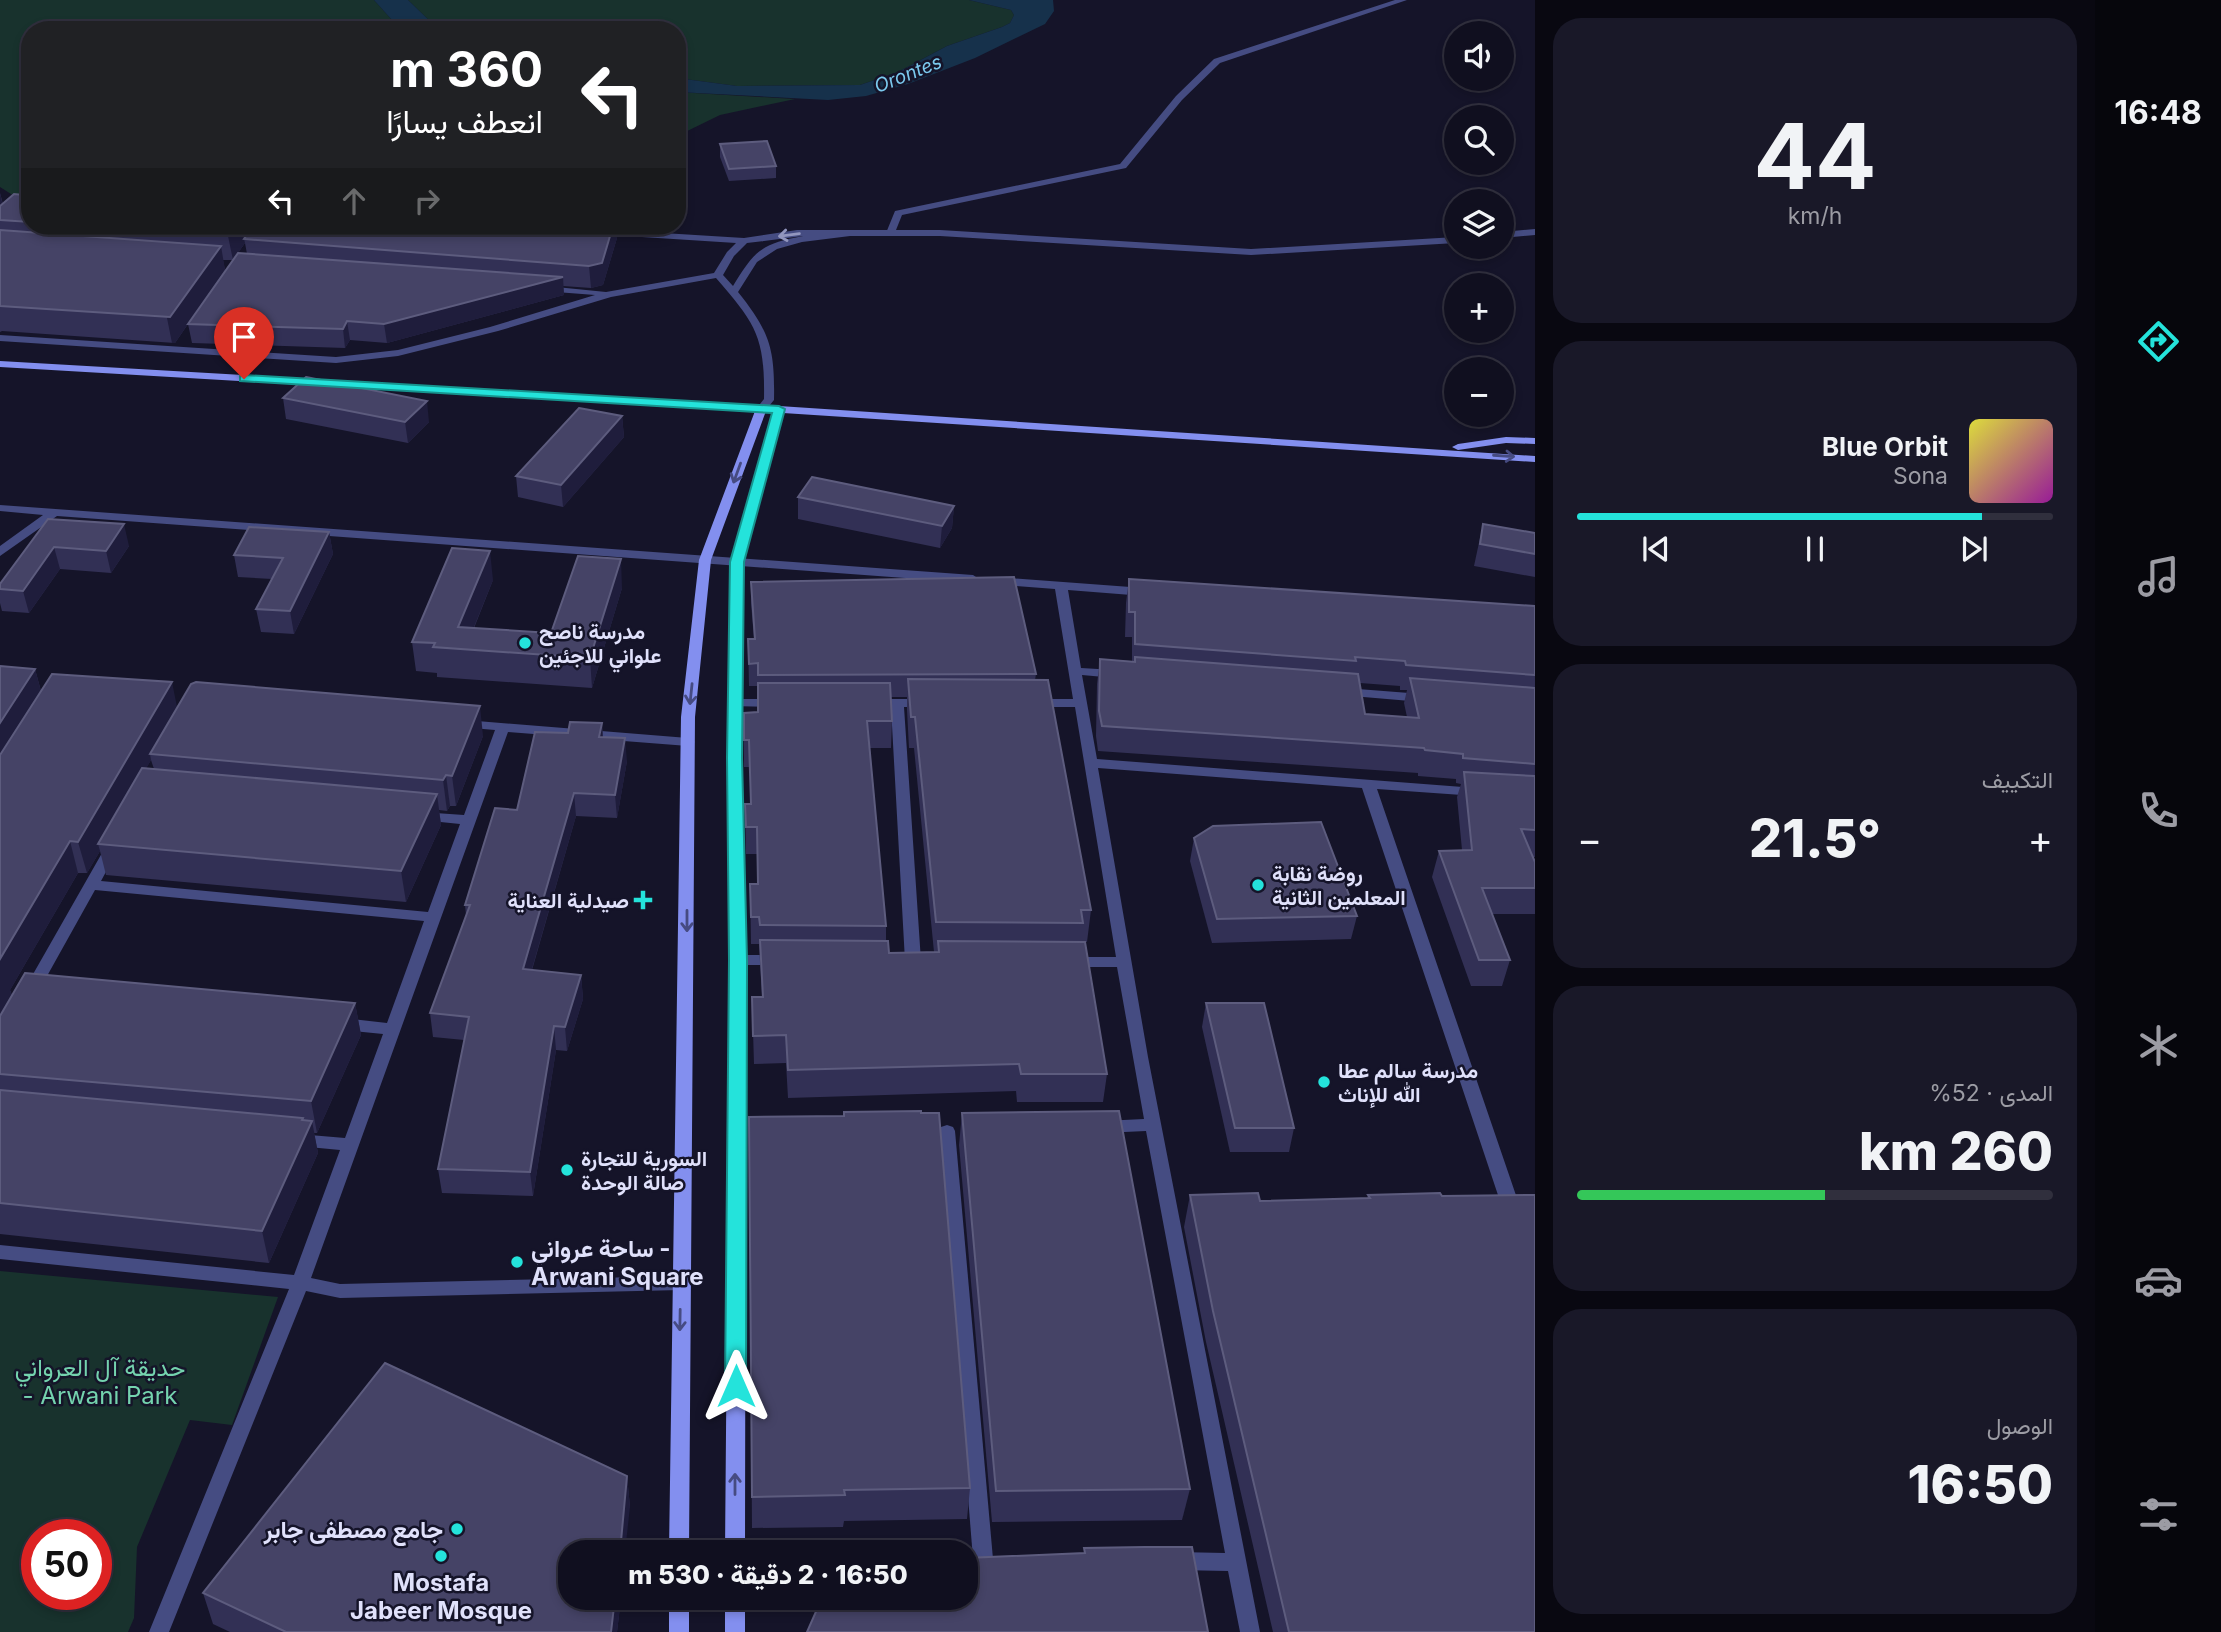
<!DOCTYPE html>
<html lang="ar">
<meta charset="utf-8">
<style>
:root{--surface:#100f1f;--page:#191828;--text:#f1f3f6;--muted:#9c9ca4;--line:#302f3d;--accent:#24e3db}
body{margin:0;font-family:Inter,Vazirmatn,sans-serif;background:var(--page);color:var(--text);direction:rtl;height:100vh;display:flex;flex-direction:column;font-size:26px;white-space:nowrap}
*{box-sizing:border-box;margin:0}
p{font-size:23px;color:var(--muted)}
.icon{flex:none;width:38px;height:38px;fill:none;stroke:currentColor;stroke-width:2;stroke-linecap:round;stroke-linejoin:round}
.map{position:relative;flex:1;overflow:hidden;direction:ltr}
.sheet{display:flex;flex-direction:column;gap:18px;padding:18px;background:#090811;width:560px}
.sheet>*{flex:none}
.guide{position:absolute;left:21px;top:21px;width:665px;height:214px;border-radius:28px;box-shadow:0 4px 10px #0003,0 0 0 2px var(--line);direction:rtl;background:#202124;color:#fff;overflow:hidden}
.fabs{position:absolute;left:1444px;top:21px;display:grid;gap:14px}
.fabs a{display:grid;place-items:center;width:70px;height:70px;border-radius:50%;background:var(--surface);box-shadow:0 4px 10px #0003,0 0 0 2px var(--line);font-size:35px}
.speed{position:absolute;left:21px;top:1519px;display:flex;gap:14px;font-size:35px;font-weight:700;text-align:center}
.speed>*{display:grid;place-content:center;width:91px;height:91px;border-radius:50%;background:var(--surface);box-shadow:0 4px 10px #0003,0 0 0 2px var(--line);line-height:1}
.speed .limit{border:10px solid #d22;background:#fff;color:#111}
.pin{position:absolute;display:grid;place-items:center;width:60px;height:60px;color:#fff;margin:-72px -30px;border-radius:50% 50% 50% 0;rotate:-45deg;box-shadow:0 0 7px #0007}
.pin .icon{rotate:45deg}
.me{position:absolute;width:77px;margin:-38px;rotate:0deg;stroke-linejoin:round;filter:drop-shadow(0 0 5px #0008)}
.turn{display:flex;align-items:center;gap:24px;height:147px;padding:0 28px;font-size:32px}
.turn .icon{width:91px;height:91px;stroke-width:2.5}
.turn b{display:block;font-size:49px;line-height:60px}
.lanes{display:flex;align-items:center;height:66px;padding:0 28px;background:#0003;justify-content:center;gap:35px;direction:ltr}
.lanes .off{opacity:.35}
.big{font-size:52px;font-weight:800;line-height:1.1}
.sheet .widget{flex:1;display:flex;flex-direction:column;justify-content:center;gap:10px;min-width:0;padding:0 24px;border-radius:28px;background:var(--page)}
.sheet .dial{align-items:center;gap:0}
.dial b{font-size:91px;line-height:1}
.song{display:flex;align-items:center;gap:21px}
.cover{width:84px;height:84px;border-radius:10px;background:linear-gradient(135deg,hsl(60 70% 55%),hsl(300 70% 35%))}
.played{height:7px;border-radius:4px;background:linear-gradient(90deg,var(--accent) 85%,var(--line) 85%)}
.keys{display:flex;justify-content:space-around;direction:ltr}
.heat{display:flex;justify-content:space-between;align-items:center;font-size:38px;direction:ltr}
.charge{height:10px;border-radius:5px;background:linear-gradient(90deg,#34c759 52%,var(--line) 0)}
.trip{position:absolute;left:558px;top:1540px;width:420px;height:70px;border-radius:28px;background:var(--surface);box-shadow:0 4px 10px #0003,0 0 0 2px var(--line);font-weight:800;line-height:70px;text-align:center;direction:rtl}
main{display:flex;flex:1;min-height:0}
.menu{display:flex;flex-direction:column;width:126px;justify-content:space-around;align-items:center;background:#06060c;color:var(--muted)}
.menu .icon{width:49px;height:49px}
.menu .selected{color:var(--accent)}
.menu b{font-size:32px;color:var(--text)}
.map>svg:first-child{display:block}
</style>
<main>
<nav class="menu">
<b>16:48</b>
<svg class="icon selected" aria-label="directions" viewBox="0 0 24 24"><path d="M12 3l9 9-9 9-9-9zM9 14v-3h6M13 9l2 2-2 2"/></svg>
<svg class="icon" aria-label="music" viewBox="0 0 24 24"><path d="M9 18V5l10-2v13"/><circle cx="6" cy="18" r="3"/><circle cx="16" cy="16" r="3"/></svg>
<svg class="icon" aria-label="phone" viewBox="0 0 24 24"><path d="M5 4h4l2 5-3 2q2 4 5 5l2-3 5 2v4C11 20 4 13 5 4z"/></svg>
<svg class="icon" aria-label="climate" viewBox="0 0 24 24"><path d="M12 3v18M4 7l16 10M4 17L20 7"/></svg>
<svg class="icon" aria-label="car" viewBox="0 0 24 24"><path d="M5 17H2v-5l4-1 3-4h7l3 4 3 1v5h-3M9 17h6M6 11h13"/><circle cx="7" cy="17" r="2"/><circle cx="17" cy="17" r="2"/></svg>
<svg class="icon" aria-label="filters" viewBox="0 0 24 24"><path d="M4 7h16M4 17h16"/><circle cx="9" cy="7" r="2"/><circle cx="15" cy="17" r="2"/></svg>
</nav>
<section class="sheet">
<div class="widget dial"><b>44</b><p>km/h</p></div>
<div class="widget">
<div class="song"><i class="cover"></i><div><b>Blue Orbit</b><p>Sona</p></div></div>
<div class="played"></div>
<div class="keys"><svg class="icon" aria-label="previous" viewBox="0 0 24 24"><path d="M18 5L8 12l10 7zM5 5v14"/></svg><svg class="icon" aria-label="pause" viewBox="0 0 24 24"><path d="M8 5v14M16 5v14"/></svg><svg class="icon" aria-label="next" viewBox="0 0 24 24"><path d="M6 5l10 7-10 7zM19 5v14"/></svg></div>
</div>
<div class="widget"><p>التكييف</p>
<div class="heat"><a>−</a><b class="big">21.5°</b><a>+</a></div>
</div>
<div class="widget"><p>المدى · 52%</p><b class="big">260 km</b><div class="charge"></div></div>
<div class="widget"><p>الوصول</p><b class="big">16:50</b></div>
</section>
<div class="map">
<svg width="1535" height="1632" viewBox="0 0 1535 1632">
<rect width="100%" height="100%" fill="#151429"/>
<!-- green -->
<g fill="#18322d" fill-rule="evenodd">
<path d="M0,0H374L401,30H30V206L0,187Z"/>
<path d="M408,0H969L1011,10L1014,15L1010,23L1002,27L947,46L898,72L860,85L737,86L677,78V30H444L434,25Z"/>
<path d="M677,92L795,99L720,115L677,136Z"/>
<path d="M0,1271L278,1297L232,1425L190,1420L137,1547L134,1618L128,1632H0ZM37,1535H96V1594H37Z"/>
</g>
<!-- water -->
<g fill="#16314b">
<path d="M374,0H408L434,25L444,30H401Z"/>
<path d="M969,0H1053L1054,11L1045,24L975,58L908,84L866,96L828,100L677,92V78L737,86L860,85L898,72L947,46L1002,27L1010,23L1014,15L1011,10Z"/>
</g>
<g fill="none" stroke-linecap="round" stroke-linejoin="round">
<!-- lane -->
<path fill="#454c82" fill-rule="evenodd" d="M1395,0H1407L1220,63L1182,100L1126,168L902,215L894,235L886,233L895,211L1120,164L1176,96L1214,59Z"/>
<!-- street -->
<g fill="#454c82" fill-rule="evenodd">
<path d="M598,229L744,238L797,230H940L1251,249L1456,237V243L1251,255L940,236H850L802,242L777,249L757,262L738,292C770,332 775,349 774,400L765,411L761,412L756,409L764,399C765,337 756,324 716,278L611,297L498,331L398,356L336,363L0,341V335L336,357L398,350L490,327L595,295L543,291L541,289L546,286L606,292L714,273L727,252L736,243L595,234V230ZM803,236C761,244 755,250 733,286L723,275L734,256L747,243Z"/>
<path d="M1535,229V235L1502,238V232Z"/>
<path d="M0,505L973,575L979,579L973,583L57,516L0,556V546L43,515L0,511Z"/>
<path d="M996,577L1144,588L1150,592L1144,596L1068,590L1081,668L1115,670L1121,674L1115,678L1082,675L1097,759L1476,788L1483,792L1476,796L1377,789L1520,1207L1517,1212L1511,1214L1505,1212L1502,1207L1362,788L1098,768L1148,1057L1260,1632H1240L1228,1571L1177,1570L1170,1567L1167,1561L1170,1555L1177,1552L1225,1553L1146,1131L1103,1133L1097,1131L1095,1127L1097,1123L1103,1121L1144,1119L1117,967H1072L1067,966L1064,962L1067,958L1072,957H1116L1075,707H1034L1027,703L1034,699H1073L1055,589L992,584L990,581L992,578Z"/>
<path d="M1345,688L1422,694L1429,698L1422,702L1340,695L1338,692Z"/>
<path d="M735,699H776L783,703L776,707L730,706L728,703L730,700Z"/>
<path d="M873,699H926L933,703L926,707H904L921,961L918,965H908L905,961L891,707L868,706L866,703L868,700Z"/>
<path d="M465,720L688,738L695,742L688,746L508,732L311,1278L340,1284L681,1276L687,1278L690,1283L687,1288L681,1290L340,1298L306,1291L169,1632H149L289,1289L0,1259V1245L294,1275L340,1150L298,1146L292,1144L290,1140L292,1136L298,1134L345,1138L383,1034L343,1030L337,1028L335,1024L337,1020L343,1018L387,1023L424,921L95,890L37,994H27L24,990L106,846L113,841L120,846L101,881L428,912L460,824L421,820L414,816L421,812L464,815L495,730L460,727L458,724Z"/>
<path d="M738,955H779L784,956L787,960L784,964L779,965H738L733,964L730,960L733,956Z"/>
<path d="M947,1125L953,1127L955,1131L993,1559L990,1565L983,1568L976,1565L973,1559L939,1131L941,1127Z"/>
</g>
<!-- secondary -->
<g fill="#838fef" fill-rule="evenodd">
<path d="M0,361L779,406L1535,456V462L783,413L743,562L741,758L746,960L745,1552H725L730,960L727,758L731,562L773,412L766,411L711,560L695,717L689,1552H669L681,717L699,560L755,411L0,367Z"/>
<path d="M1506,437L1535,438V444L1506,443L1458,450L1452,447L1458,444Z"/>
<rect x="669" y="1598" width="20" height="34"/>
<rect x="725" y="1598" width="20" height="34"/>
</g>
</g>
<!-- wall -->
<g fill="#323055" fill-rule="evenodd">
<path d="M720,144L776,166V178L729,181L720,157Z"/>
<path d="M30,192V226H617V238L603,285L591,288L563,286L564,295L387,343L350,340L345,348L192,343L188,324L247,254L245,243L233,260H223L225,270L175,343L2,331L0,332V193L3,204Z"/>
<path d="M283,398L429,422L408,443L286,419Z"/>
<path d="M622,416L624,437L563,507L518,497L516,476Z"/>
<path d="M798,497L954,506L952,528L940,548L798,519Z"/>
<path d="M48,519L129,546L111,573L60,569L29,613L2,611L0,603V584Z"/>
<path d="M1483,524L1535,533V577L1474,566Z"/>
<path d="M329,532L333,554L294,634L261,632L256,609L272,579L238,577L234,555Z"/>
<path d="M1129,579L1535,606V857H1533L1535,862V914H1492L1510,960L1502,986H1471L1432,877L1439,851L1462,850L1457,797L1461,784L1456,783V779L1418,776V773L1098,751L1096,736L1097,684L1100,659L1132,661V637H1125L1126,603ZM1360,683L1400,686V690H1407L1404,703L1407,717L1365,714Z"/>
<path d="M493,580L474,628L551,633L622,588L592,688L437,677V673L416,671L412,642Z"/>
<path d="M751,582L1036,674L1035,680L1091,910L1087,942H1080L1107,1074L1103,1102H1017L1016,1091L788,1098L786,1063L754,1064L752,997H762L759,944H751L750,884H758L757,854H746L745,804H750V767H744V713L758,712V686H749L748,639H754L751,603ZM891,697H907V710L909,748H914L934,952L889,953L886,941V926L870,748H891L892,721Z"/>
<path d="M0,666L35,669L41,691L177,707L483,736L456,806H450L447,811L439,810L441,825L406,902L106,875L100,851L87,873H78L10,990L12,995L355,1003L361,1035L317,1133H314L318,1153L269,1263L0,1234ZM151,760L154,769L146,768Z"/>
<path d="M602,723L603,737L627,761L617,818L576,816L532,970L581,975L583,999L567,1051L556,1050L533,1196L442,1193L438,1169L464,1040L433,1037L430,1013L466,915L465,905L517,810L568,733Z"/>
<path d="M1194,838L1357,916L1351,939L1212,943L1190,861Z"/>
<path d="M1206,1003L1294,1128L1289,1152H1230L1202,1027Z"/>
<path d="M962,1113L1190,1489L1182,1520L992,1522L959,1145Z"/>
<path d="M749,1117L970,1488L967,1519L844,1521L843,1527L752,1528Z"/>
<path d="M1190,1195L1260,1201L1367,1198L1368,1195L1535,1632H1273L1206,1342L1184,1227Z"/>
<path d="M627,1476L630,1507L570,1598H621L617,1632H230L213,1624L203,1593Z"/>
</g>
<!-- shaded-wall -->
<g fill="#1f1d3c">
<path d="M0,193L5,215L0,220Z"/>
<path d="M236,226H254L244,239L245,243L233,260L228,236Z"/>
<path d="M613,226H617V238L603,285L591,288L589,266Z"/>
<path d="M221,246L225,270L175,343H172L167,318Z"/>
<path d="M563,277L564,295L387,343L384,324Z"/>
<path d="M347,321L350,340L345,348L343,329Z"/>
<path d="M427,401L429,422L408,443L405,422Z"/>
<path d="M622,416L624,437L563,507L561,485Z"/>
<path d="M954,506L952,528L940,548L942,526Z"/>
<path d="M124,524L129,546L111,573L106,551Z"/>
<path d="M329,532L333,554L294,634L290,611Z"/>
<path d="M54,547L60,569L29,613L23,591Z"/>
<path d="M490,551L493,580L465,649L458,627Z"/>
<path d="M621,559L622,588L592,688L590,658Z"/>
<path d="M35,669L43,699L0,768V723Z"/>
<path d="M172,682L178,712L150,754L151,760L103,844H98L100,851L87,873L78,842Z"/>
<path d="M480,706L483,736L456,806L452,776Z"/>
<path d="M602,723L603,746L599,737Z"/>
<path d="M625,738L627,761L617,818L615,795Z"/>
<path d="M446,775L450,806L447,811L443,780Z"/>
<path d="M574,793L576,816L525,993L523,969Z"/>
<path d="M437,794L441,825L406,902L401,871Z"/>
<path d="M70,841L78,873L10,990L14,1002L0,1027V959Z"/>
<path d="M581,975L583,999L567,1051L565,1027Z"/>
<path d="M355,1003L361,1035L317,1133L311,1101Z"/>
<path d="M554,1026L556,1050L533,1196L530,1172Z"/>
<path d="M303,1118L306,1133L312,1121L318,1153L269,1263L262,1231Z"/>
<path d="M627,1476L630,1507L625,1552H620Z"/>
<path d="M615,1598H621L617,1632H611Z"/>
</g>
<!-- building -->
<g fill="#454366" stroke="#5d5c7e" stroke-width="2">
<path d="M767,141L776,166L729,169L720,144Z"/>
<path d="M27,192H30V222L0,220V206L14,194L24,195Z"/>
<path d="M87,226H236L228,236Z"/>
<path d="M253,226H613L602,263L589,266L244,239Z"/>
<path d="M0,230L221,246L170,317L0,306Z"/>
<path d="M238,253L563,277L384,324L347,321L343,329L188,324Z"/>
<path d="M306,377L427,401L405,422L283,398Z"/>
<path d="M579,408L622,416L561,485L516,476Z"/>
<path d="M812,477L954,506L942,526L798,497Z"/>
<path d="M48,519L124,524L106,551L54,547L23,591L0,589V584Z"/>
<path d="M1483,524L1535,533V554L1480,544Z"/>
<path d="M249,527L329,532L290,611L256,609L283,558L234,555Z"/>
<path d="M452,548L490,551L458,627L551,633L578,556L621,559L590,658L433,647L435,643L412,642Z"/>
<path d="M1014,577L1036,674L758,675V663L749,664L748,639H755L751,582Z"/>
<path d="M1129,579L1535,606V675L1406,665L1405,661L1355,657L1356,661L1135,644V612H1129Z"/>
<path d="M1135,657L1358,674L1365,714L1419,718L1410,678L1535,688V764L1463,758V754L1425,750L1424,748L1102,726L1099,711L1100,659L1135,662Z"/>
<path d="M0,666L35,669L0,723Z"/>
<path d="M52,674L172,682L78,842L70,841L0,959V755Z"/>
<path d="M908,679L1048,680L1091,910H1081L1083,923L936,922L915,717H911Z"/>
<path d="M196,682L480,706L452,776L446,775L443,780L150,754L191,684Z"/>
<path d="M758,683H890L892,721H867L886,926L760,925L759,917H751L750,884H758L757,827H746L745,804H751L749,740H744V713L758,712Z"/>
<path d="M570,722L602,723L599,737L625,738L615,795L574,793L523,969L581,975L565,1027L554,1026L530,1172L438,1169L469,1017L430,1013L470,905H465L495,808L517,810L535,732L568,733Z"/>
<path d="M142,768L437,794L401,871L98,844Z"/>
<path d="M1464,772L1535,776V830L1521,829L1535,862V888H1482L1510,960H1479L1439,851L1472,850Z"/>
<path d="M1321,822L1357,916L1217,919L1194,838L1213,826Z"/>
<path d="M760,940L888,941L889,953L939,952L938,941L1085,942L1107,1074H1021L1019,1064L788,1070L786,1035L753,1036L752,997H763Z"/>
<path d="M25,973L355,1003L311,1101L0,1074V1016Z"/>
<path d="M1206,1003H1264L1294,1128H1235Z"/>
<path d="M0,1090L303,1118L302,1120L312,1121L262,1231L0,1203Z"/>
<path d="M921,1111V1113H939L970,1488L844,1490L845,1495L752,1497L749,1117L844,1116V1112Z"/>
<path d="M1119,1111L1190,1489L996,1491L962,1113Z"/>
<path d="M1258,1193L1260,1201L1370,1198L1368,1195L1440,1193L1442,1196L1535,1195V1632H1289L1213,1311L1190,1195Z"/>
<path d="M385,1363L627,1476L620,1552H570V1598H615L611,1632H286L203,1593Z"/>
<path d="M1144,1547H1192L1208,1632H807L822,1598H966V1558L1085,1553L1084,1548Z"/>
</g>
<!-- one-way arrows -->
<defs><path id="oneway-shaft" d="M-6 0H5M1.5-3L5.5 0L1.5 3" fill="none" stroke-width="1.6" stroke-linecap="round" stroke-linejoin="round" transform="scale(1.75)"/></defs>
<use stroke="#9296be" href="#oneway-shaft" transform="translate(789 235) rotate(173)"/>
<g stroke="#464b82">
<use href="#oneway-shaft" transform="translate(1504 456) rotate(4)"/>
<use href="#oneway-shaft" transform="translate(737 473) rotate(110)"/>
<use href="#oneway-shaft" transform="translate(691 694) rotate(96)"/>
<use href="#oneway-shaft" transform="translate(687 921) rotate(90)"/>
<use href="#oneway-shaft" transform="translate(680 1320) rotate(91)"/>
<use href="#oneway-shaft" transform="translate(735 1484) rotate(-90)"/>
</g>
<!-- route -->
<path fill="#24e3db" stroke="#17948e" stroke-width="2" d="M244,375L779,406L785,409L744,562L742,758L747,960L746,1386L743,1393L736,1395L728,1393L725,1386L729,960L727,758L730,562L772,413L240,381V376Z"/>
<!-- markers -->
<g fill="#24e3db" stroke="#151429" stroke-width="2.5">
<circle cx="525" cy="643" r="7"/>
<circle cx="1258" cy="885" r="7"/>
<path d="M639.5 889.5h7v7h7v7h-7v7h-7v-7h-7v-7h7z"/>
<circle cx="1324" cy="1082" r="7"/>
<circle cx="567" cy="1170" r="7"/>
<circle cx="517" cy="1262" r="7"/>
<circle cx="457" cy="1529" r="7"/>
<circle cx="441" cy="1556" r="7"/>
</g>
<g text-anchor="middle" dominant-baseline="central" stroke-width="5" stroke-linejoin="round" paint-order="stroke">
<!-- far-water labels -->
<g font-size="19" font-style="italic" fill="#7bc9ee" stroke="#151429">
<text transform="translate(908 74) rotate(-22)">Orontes</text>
</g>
<!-- poi labels -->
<g font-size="21" font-weight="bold" fill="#e0e1fb" stroke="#151429" text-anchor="start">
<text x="539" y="631">مدرسة ناصح<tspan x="539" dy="24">علواني للاجئين</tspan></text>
<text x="1272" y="873">روضة نقابة<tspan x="1272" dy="24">المعلمين الثانية</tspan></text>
<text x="629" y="900" text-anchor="end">صيدلية العناية</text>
<text x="1338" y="1070">مدرسة سالم عطا<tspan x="1338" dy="24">الله للإناث</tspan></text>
<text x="581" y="1158">السورية للتجارة<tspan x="581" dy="24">صالة الوحدة</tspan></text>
</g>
<!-- near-poi labels -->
<g font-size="24" font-weight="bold" fill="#e0e1fb" stroke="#151429" text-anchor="start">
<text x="531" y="1248">ساحة عرواني -<tspan x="531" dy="28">Arwani Square</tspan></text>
<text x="443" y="1529" text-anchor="end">جامع مصطفى جابر</text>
<text x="441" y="1582" text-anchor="middle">Mostafa<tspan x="441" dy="28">Jabeer Mosque</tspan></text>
</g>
<!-- near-park labels -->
<g font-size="24" fill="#74d3ae" stroke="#151429">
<text x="100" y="1367">حديقة آل العرواني<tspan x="100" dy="28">- Arwani Park</tspan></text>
</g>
</g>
</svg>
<div class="fabs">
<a><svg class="icon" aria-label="sound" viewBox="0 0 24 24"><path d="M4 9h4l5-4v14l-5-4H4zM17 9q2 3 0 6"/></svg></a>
<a><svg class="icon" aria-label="search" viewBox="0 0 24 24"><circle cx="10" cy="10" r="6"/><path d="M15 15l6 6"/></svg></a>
<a><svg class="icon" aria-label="layers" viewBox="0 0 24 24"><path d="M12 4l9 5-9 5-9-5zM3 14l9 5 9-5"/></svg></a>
<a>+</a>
<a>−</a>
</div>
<div class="speed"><div class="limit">50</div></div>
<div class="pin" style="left:244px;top:379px;background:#d93025"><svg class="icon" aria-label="arrive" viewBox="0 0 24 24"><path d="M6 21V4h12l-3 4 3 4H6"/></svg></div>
<svg class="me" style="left:736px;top:1386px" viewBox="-20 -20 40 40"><path d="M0-17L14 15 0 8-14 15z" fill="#24e3db" stroke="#fff" stroke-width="4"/></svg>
<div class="trip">16:50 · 2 دقيقة · 530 m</div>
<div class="guide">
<div class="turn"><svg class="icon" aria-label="left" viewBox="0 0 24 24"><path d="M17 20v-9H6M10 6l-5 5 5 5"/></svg><div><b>360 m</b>انعطف يسارًا</div></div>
<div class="lanes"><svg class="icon" aria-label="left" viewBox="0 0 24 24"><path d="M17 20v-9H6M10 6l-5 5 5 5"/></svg><svg class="icon off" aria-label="ahead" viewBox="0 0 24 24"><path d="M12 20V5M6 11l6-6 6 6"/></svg><svg class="icon off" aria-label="right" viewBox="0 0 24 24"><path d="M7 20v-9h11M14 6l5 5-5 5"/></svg></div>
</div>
</div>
</main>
